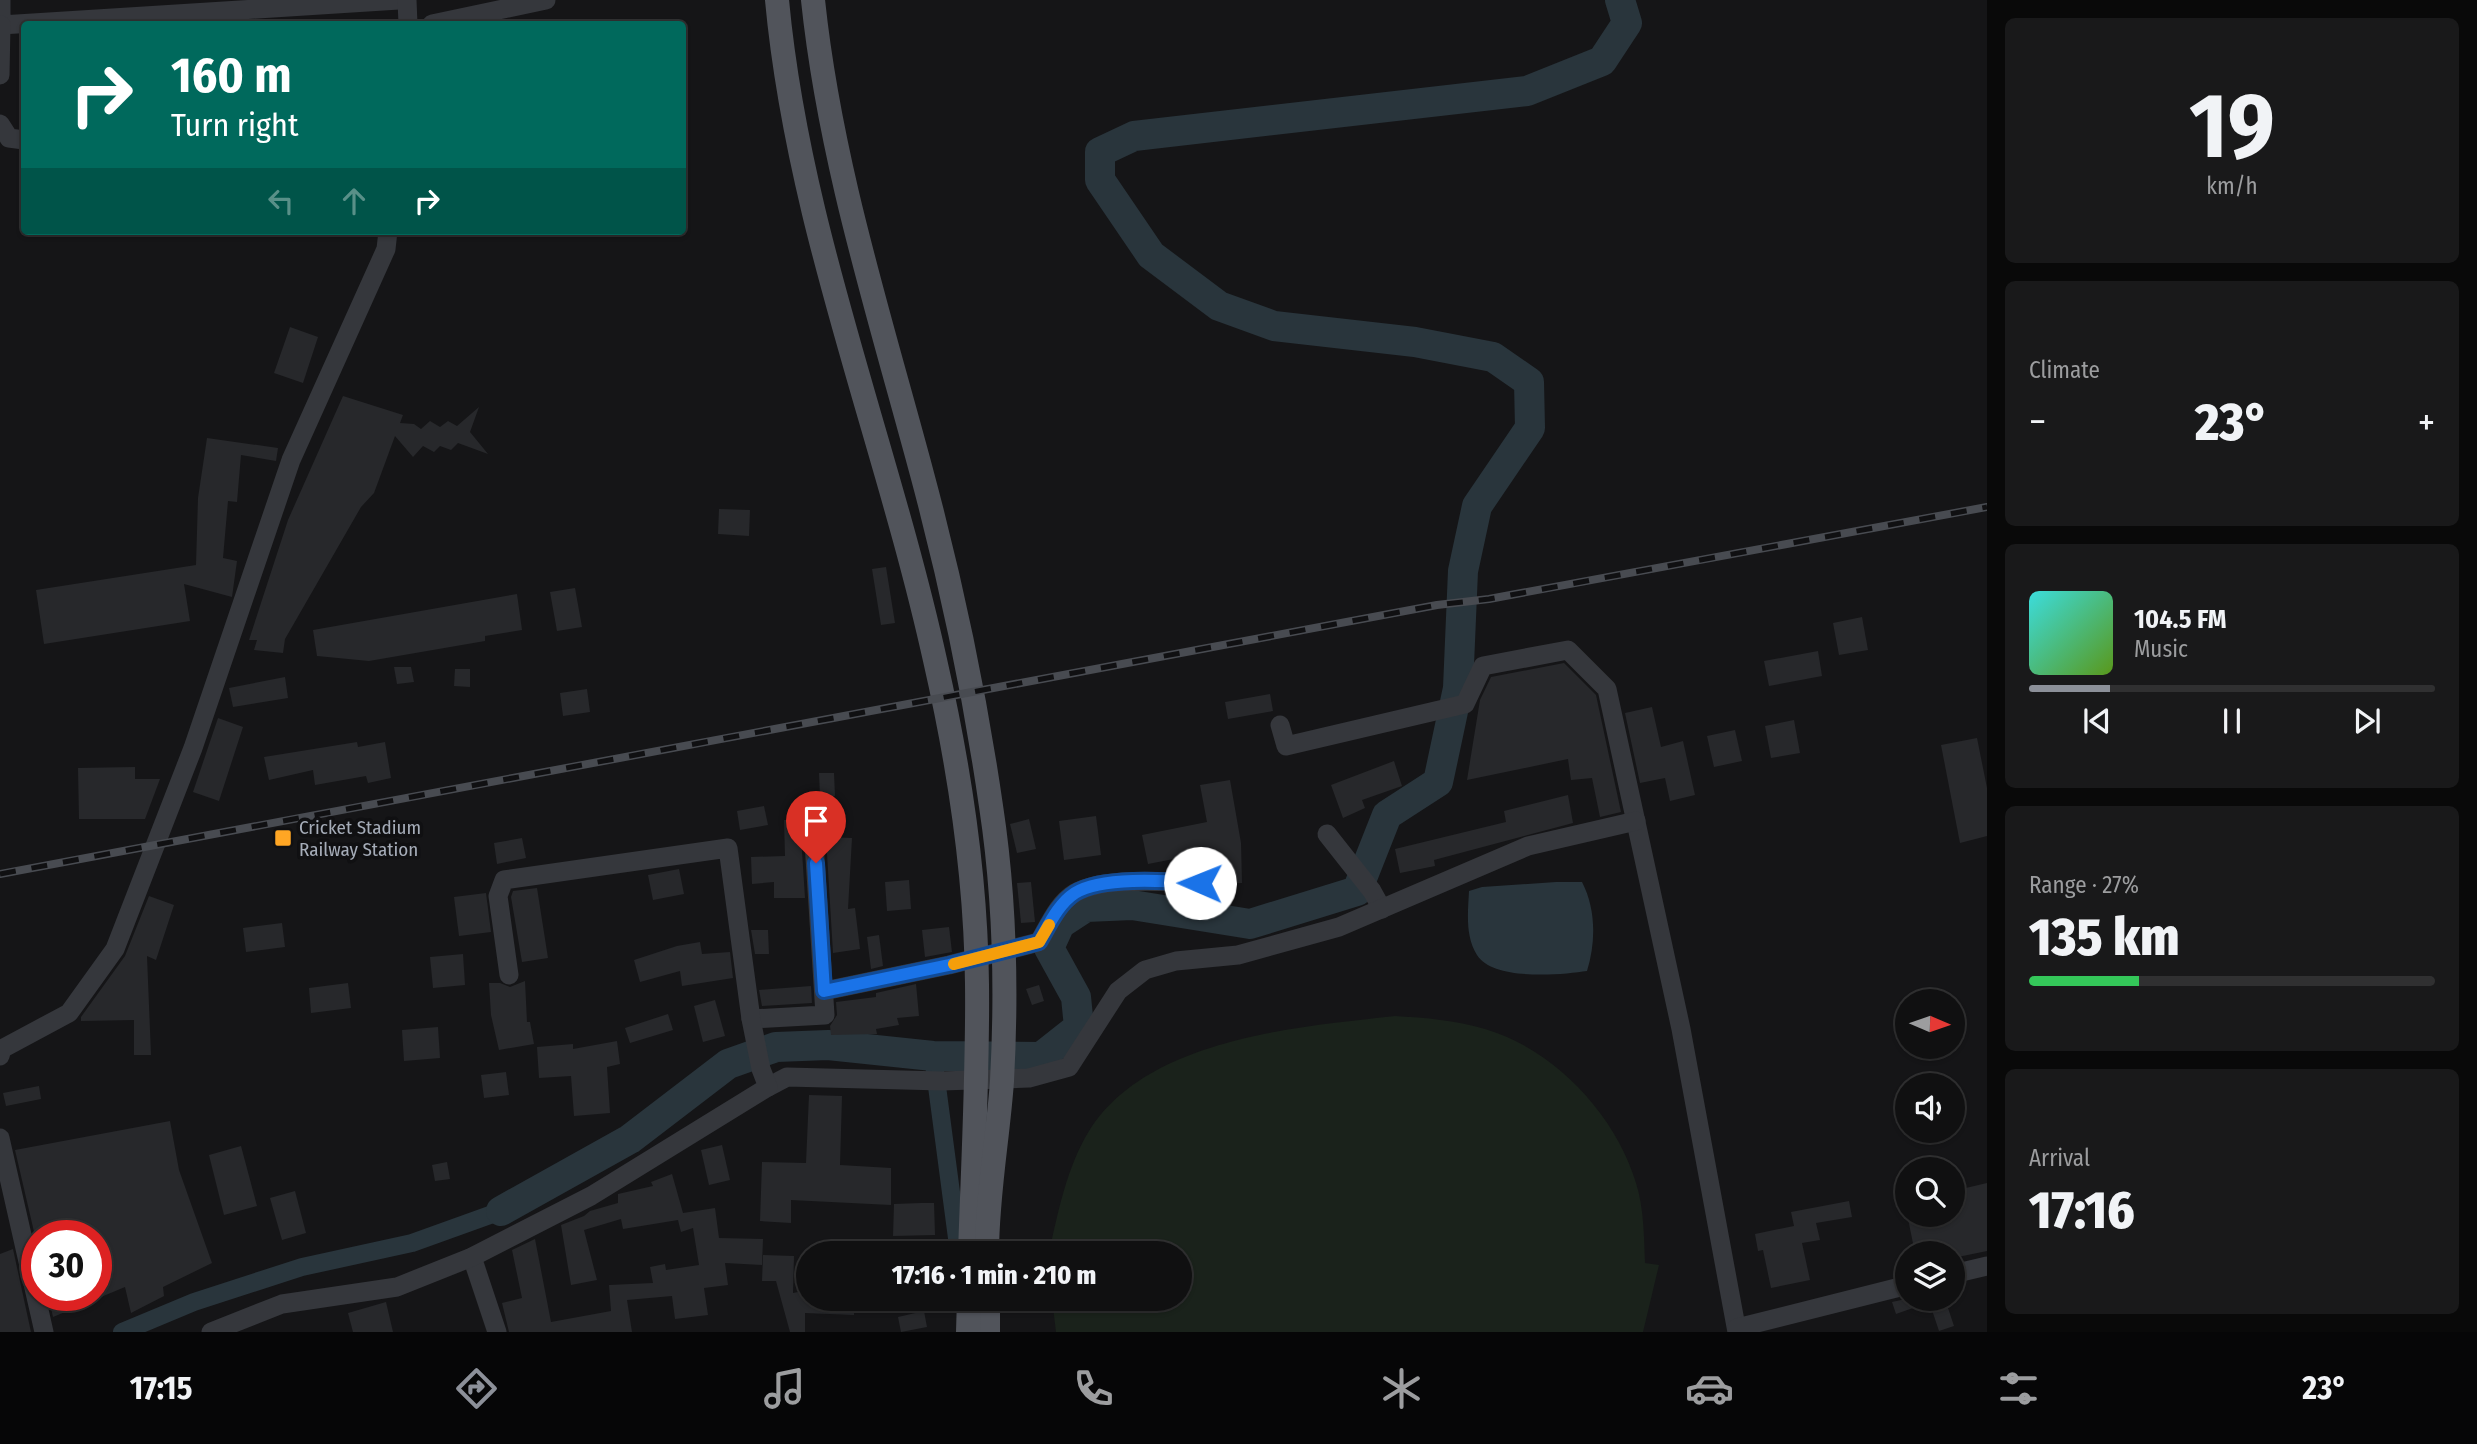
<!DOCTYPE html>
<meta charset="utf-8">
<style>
:root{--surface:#101011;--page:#19191a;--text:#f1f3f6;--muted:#9c9d9f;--line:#303031;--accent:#8c9099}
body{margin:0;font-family:"Fira Sans Condensed",sans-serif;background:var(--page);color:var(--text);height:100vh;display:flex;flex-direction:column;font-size:26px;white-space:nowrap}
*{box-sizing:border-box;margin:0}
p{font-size:23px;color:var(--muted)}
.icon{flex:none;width:38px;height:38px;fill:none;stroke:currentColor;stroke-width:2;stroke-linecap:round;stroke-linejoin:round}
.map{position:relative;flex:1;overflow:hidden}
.panel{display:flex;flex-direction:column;gap:18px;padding:18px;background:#090909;width:490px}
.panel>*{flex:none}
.guide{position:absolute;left:21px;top:21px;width:665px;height:214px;border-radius:7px;box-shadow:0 2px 5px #0004,0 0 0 2px var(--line);background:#00695c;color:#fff;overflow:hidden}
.needle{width:46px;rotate:92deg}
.fabs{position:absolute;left:1895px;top:989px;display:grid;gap:14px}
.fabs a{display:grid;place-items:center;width:70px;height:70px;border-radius:50%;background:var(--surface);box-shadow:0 2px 5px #0004,0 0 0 2px var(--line);font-size:35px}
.speed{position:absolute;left:21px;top:1220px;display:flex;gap:14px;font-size:35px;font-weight:700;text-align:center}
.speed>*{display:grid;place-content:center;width:91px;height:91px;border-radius:50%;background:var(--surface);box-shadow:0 2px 5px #0004,0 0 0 2px var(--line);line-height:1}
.speed .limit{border:10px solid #d22;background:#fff;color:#111}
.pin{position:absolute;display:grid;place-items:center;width:60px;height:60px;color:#fff;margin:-72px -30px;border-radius:50% 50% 50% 0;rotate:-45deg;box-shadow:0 0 7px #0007}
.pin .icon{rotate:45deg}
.me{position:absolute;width:77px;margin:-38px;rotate:271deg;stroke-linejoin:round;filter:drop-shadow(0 0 5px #0008)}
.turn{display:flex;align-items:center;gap:24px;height:147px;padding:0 35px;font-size:32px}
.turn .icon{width:91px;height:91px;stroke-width:2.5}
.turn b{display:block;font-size:49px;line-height:60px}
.lanes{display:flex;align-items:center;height:66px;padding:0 35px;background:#0003;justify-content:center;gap:35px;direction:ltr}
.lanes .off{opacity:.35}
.big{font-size:52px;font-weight:800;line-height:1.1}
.panel .card{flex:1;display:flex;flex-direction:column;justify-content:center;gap:10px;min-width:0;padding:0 24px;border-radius:10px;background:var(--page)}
.panel .dial{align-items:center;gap:0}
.dial b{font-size:91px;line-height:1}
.song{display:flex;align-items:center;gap:21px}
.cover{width:84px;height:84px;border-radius:10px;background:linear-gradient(135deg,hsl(180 70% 55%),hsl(90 70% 35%))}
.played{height:7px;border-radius:4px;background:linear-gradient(90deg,var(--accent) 20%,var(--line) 20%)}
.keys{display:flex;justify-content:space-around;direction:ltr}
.heat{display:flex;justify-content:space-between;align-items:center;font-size:38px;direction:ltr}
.charge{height:10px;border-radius:5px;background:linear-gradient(90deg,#34c759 27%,var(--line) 0)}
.trip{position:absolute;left:796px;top:1241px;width:396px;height:70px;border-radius:35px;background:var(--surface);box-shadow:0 2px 5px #0004,0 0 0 2px var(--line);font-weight:800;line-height:70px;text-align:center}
.dock{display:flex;height:112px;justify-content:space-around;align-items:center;background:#060607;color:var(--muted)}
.dock .icon{width:49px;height:49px}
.dock .current{color:var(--accent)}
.dock b{font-size:32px;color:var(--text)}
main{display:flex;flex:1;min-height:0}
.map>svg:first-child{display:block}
</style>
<main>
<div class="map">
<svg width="1987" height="1332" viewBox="0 0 1987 1332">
<rect width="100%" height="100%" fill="#151517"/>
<!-- green -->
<path fill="#1a221b" d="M1395,1016C1426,1018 1455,1020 1485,1029C1554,1049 1616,1115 1636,1183C1644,1208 1644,1237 1645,1263L1659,1265L1643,1332H1056L1052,1299L1180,1298V1253H1049C1058,1212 1067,1167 1089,1131C1147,1038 1298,1027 1395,1016Z"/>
<!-- water -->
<path fill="#29353c" d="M1556,882H1582C1596,909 1596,942 1587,971C1561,975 1493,981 1477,955C1465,936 1468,912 1469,891L1482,887Z"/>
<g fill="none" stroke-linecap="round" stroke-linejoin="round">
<!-- canal -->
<g stroke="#29353c" stroke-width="18">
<path d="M933,1056L959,1253"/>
<path d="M122,1332L194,1302L302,1267L412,1243L501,1211"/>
</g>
<!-- river -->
<path stroke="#29353c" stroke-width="30" d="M501,1211L630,1139L728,1064L776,1047L828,1045L933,1056L1041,1057L1079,1027L1076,997L1049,948L1060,924L1086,907L1132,905L1250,924L1357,891L1387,815L1438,782L1458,688L1463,571L1477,506L1530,428L1529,382L1493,357L1415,342L1274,326L1219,306L1151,255L1100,180V152L1134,136L1527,91L1602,61L1627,23L1620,0"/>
</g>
<!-- building -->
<g fill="#27282b">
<path d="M290,327L318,337L303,383L274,373Z"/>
<path d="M343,396L403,415L400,423L414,424L421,429L430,421L440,427L448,421L457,426L479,407L470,432L488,454L458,443L451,450L440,446L434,452L423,446L413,457L395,436L374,493L361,507L285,639L283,653L254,650L257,640H249L288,520Z"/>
<path d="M207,438L278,448L276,461L241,455L237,502L228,501L223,558L237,561L232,597L184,584L190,621L44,644L36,590L196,565L198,498Z"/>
<path d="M719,509L750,510L749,536L718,534Z"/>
<path d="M886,567L895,623L881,625L872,569Z"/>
<path d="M575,588L582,627L557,631L550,592Z"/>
<path d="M517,594L522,630L485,636V641L369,661L317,656L313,630Z"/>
<path d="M1862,617L1868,650L1839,655L1833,623Z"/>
<path d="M1818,651L1822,676L1769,686L1764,661Z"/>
<path d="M1564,663L1596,695L1621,812L1600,817L1592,778L1571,780L1568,759L1467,780L1480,700L1491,677Z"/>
<path d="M394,667H411L414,682L397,684Z"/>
<path d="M455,669H470V687L454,686Z"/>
<path d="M285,677L288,698L233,707L229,688Z"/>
<path d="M587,689L590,712L563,716L560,693Z"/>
<path d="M1270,694L1273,711L1228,719L1225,702Z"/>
<path d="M1652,707L1661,747L1683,741L1695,795L1670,801L1665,778L1640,783L1625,713Z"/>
<path d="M218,718L243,727L219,801L193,792Z"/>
<path d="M1794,720L1800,753L1771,758L1765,726Z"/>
<path d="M1735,730L1742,761L1714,767L1707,736Z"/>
<path d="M1977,738L1987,788V836L1960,843L1941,745Z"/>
<path d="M357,742L358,747L385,742L391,778L368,783L366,776L315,785L313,770L269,780L264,757Z"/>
<path d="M1394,761L1402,786L1362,800L1365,808L1343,818L1331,785Z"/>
<path d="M135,767V779H160L145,819H79L78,768Z"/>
<path d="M819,773H834L835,796H820Z"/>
<path d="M1230,780L1241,843L1242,883L1216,884L1215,851L1148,864L1142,835L1207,822L1200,785Z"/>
<path d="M1568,795L1573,823L1434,860L1435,866L1400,873L1395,849L1506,822L1504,811Z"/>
<path d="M764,806L768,825L740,830L737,811Z"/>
<path d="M1096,816L1101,855L1064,860L1059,821Z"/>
<path d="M1029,819L1036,849L1017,853L1010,824Z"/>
<path d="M784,820H800L805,898H774V882L752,884L751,857L785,856Z"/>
<path d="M826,837L852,838L848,909L855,908L860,949L833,953Z"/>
<path d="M522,838L526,858L497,864L494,843Z"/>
<path d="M679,869L684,894L653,900L648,875Z"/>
<path d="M909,880L911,909L887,911L885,882Z"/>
<path d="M1031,882L1035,922L1021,923L1017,883Z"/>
<path d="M537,888L548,958L522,962L511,897L513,891Z"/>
<path d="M486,893L491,932L459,936L454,897Z"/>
<path d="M149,896L174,905L156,960L147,956L151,1055H134V1020L81,1021V1017L125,956Z"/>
<path d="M282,923L285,947L246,952L243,928Z"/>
<path d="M949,927L952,952L925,957L922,930Z"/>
<path d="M751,930H768L769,954H755Z"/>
<path d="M879,935L883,966L871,969L867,937Z"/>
<path d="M700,942L702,954L730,952L733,978L682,986L680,971L640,982L634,960L677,946Z"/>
<path d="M463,954L465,985L433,988L430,957Z"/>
<path d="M525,981L527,1022H530L534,1044L499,1050L491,1015L489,983H500L510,987Z"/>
<path d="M348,983L351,1008L311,1013L309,988Z"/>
<path d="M916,984L919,1016L897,1018L899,1025L876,1029L877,1034L831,1035L830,1026L837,1015L836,1002L876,997V993Z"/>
<path d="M1039,985L1044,1001L1032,1005L1026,989Z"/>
<path d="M811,986L812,1003L762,1006L759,990Z"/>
<path d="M715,1000L725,1036L703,1042L694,1006Z"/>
<path d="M668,1014L673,1030L630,1043L625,1028Z"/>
<path d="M438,1027L440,1058L404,1061L402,1030Z"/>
<path d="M617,1041L620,1064L607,1067L610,1113L574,1116L571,1076L539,1078L537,1047L573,1044V1049Z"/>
<path d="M506,1072L509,1095L484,1098L481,1075Z"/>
<path d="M39,1086L41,1099L6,1106L3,1093Z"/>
<path d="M809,1095L842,1096L840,1165L891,1168V1205L791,1200V1223L760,1221L762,1162L806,1163Z"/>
<path d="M170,1121L179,1170L212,1263L163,1287L164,1296L131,1313L125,1287L53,1317L48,1295H96V1236H35L15,1150Z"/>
<path d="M722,1145L730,1180L709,1185L701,1150Z"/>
<path d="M241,1146L257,1206L224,1215L209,1155Z"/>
<path d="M447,1162L450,1179L435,1181L432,1165Z"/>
<path d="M672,1174L683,1213L715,1208L719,1238L763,1239L762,1265L725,1263L728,1285L704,1288L708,1315L675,1319L672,1296L627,1300L632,1332H509L502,1303L522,1298L512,1250L535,1239L551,1322L611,1311L609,1285L653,1283L650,1267L665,1264L666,1270L699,1265L693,1228L681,1232L678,1220L623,1229L621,1219L584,1230L597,1280L571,1285L561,1225L584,1216L590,1211L618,1203V1194L653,1186L651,1182Z"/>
<path d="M1987,1183V1251L1953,1258V1253H1915L1907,1214H1953V1191Z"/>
<path d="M295,1191L306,1233L282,1240L270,1198Z"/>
<path d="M1849,1201L1852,1217L1816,1223L1820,1240L1802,1243L1810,1280L1771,1288L1763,1250L1758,1251L1755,1234L1794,1226L1791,1212Z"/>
<path d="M921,1203H934L935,1235L893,1236L894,1204Z"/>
<path d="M13,1249L31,1332H0V1254Z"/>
<path d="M763,1255L794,1256L793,1293L803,1291L805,1298H854V1315L805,1313V1332H790L776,1281H762Z"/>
<path d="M1910,1298L1913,1308L1896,1314L1892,1302Z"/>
<path d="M386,1302L393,1332H353L348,1313Z"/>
<path d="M1947,1305L1954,1326L1939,1331L1932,1310Z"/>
<path d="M924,1311L927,1327L901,1332L898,1317Z"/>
</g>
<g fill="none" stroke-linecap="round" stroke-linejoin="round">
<!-- minor -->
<g stroke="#35373c" stroke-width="19">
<path d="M1,0V25L399,0"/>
<path d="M407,0L408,24"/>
<path d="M432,24L546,0"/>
<path d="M0,75L1,25"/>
<path d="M0,124L9,138L24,140"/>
<path d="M1280,725L1286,746L1465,704L1483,666L1568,650L1607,689L1681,1029L1737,1332"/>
<path d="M1327,834L1372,891L1382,909"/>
<path d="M824,991L949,965L1039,942C1049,925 1058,903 1075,893C1102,877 1160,882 1191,882L1200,883L1203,890"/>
<path d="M751,1019L825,1015L812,811"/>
<path d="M0,1056L2,1049L69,1013L115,949L193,748L291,460L386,249L388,231"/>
<path d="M768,1087L787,1077L942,1081L1029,1078L1069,1067L1118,991L1145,970L1176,961L1238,955L1339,927L1528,846L1636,821"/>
<path d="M0,1138L44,1332"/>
<path d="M472,1257L497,1332"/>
<path d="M1953,1274L1987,1266"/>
<path d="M1737,1328L1908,1285"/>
<path d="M211,1332L282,1304L397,1287L472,1257L591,1196L768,1087L761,1069L751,1019L728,848L504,880L498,896L509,975"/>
</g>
<!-- major -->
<g stroke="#51545b" stroke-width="24">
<path d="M777,0C798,227 886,439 935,660C959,765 976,876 977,984C978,1073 973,1163 970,1253"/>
<path d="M813,0C830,162 880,317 922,474C951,582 975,695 991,806C1005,898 1007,989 1002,1081C998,1138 987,1195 987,1253"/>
<path d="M988,1298V1332"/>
<path d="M968,1332L969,1298"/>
</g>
<defs>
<path id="rail" d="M0,874L1437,605L1489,599L1987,507"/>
</defs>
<!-- rail casing -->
<use href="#rail" stroke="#484b51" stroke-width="8"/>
<!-- rail -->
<use href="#rail" stroke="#101012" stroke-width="5" stroke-dasharray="16" stroke-linecap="butt"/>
</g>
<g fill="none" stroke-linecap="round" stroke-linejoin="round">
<defs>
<path id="route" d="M816,863L824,991L949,965L1039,942C1049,925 1058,904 1075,893C1102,876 1168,881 1200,883"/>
</defs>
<!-- route casing -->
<use href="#route" stroke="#114b97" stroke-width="18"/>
<!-- route -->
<use href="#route" stroke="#1a73e8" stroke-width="12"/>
<!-- slow -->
<path stroke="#f59e0b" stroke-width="12" d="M954,964L1039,942L1049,925"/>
</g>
<!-- markers -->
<rect fill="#ffa624" stroke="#101012" stroke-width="2.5" x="274" y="829" width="18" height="18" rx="3.5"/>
<g text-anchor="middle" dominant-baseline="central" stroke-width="7" stroke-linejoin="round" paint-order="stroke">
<!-- poi labels -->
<g font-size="19" fill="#a5acb8" stroke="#101012" text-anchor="start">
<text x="299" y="827">Cricket Stadium<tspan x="299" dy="22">Railway Station</tspan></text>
</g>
</g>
</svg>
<div class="fabs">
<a><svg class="needle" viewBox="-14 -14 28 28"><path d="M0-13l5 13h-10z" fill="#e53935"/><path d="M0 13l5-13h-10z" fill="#9c9d9f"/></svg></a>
<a><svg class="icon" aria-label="sound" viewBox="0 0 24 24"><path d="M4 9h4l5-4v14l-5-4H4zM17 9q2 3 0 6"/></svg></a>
<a><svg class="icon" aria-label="search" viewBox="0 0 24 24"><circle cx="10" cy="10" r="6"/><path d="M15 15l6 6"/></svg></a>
<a><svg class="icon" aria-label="layers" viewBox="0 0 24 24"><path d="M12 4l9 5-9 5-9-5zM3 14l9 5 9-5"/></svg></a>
</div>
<div class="speed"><div class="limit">30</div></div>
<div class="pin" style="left:816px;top:863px;background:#d93025"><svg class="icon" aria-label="arrive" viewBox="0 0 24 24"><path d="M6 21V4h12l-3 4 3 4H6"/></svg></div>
<svg class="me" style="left:1200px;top:883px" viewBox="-20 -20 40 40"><circle r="19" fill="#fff"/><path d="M0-13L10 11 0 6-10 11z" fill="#1a73e8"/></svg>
<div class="trip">17:16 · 1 min · 210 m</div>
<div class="guide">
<div class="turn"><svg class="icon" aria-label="right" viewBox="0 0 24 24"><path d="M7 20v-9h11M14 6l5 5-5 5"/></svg><div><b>160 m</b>Turn right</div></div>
<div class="lanes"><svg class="icon off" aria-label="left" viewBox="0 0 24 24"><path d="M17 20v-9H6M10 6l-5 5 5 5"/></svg><svg class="icon off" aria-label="ahead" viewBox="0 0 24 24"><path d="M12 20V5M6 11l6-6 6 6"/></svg><svg class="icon" aria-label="right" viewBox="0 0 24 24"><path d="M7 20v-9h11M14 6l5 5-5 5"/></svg></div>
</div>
</div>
<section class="panel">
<div class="card dial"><b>19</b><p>km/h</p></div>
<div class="card"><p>Climate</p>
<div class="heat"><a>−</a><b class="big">23°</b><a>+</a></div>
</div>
<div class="card">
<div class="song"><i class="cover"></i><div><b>104.5 FM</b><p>Music</p></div></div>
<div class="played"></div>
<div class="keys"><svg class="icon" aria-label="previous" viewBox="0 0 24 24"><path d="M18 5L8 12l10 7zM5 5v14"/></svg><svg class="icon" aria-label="pause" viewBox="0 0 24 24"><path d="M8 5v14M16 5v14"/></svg><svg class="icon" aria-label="next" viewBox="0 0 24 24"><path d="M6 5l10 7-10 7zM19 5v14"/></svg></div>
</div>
<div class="card"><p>Range · 27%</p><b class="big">135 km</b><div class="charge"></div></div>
<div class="card"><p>Arrival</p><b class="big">17:16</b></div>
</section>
</main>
<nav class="dock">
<b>17:15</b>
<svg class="icon current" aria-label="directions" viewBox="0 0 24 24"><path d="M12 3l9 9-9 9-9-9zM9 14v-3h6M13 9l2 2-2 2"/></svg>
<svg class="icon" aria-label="music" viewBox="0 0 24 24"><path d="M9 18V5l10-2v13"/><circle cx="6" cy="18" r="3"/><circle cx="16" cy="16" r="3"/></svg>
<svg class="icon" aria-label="phone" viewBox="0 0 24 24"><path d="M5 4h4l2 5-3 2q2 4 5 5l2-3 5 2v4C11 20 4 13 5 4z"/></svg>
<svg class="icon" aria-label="climate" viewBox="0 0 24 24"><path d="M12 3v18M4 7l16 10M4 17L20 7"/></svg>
<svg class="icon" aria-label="car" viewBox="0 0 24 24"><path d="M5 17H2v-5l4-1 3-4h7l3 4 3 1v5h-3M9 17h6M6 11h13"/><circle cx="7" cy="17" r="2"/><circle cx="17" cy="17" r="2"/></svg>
<svg class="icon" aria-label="filters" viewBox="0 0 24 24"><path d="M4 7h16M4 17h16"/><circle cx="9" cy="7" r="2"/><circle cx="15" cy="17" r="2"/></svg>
<b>23°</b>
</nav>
